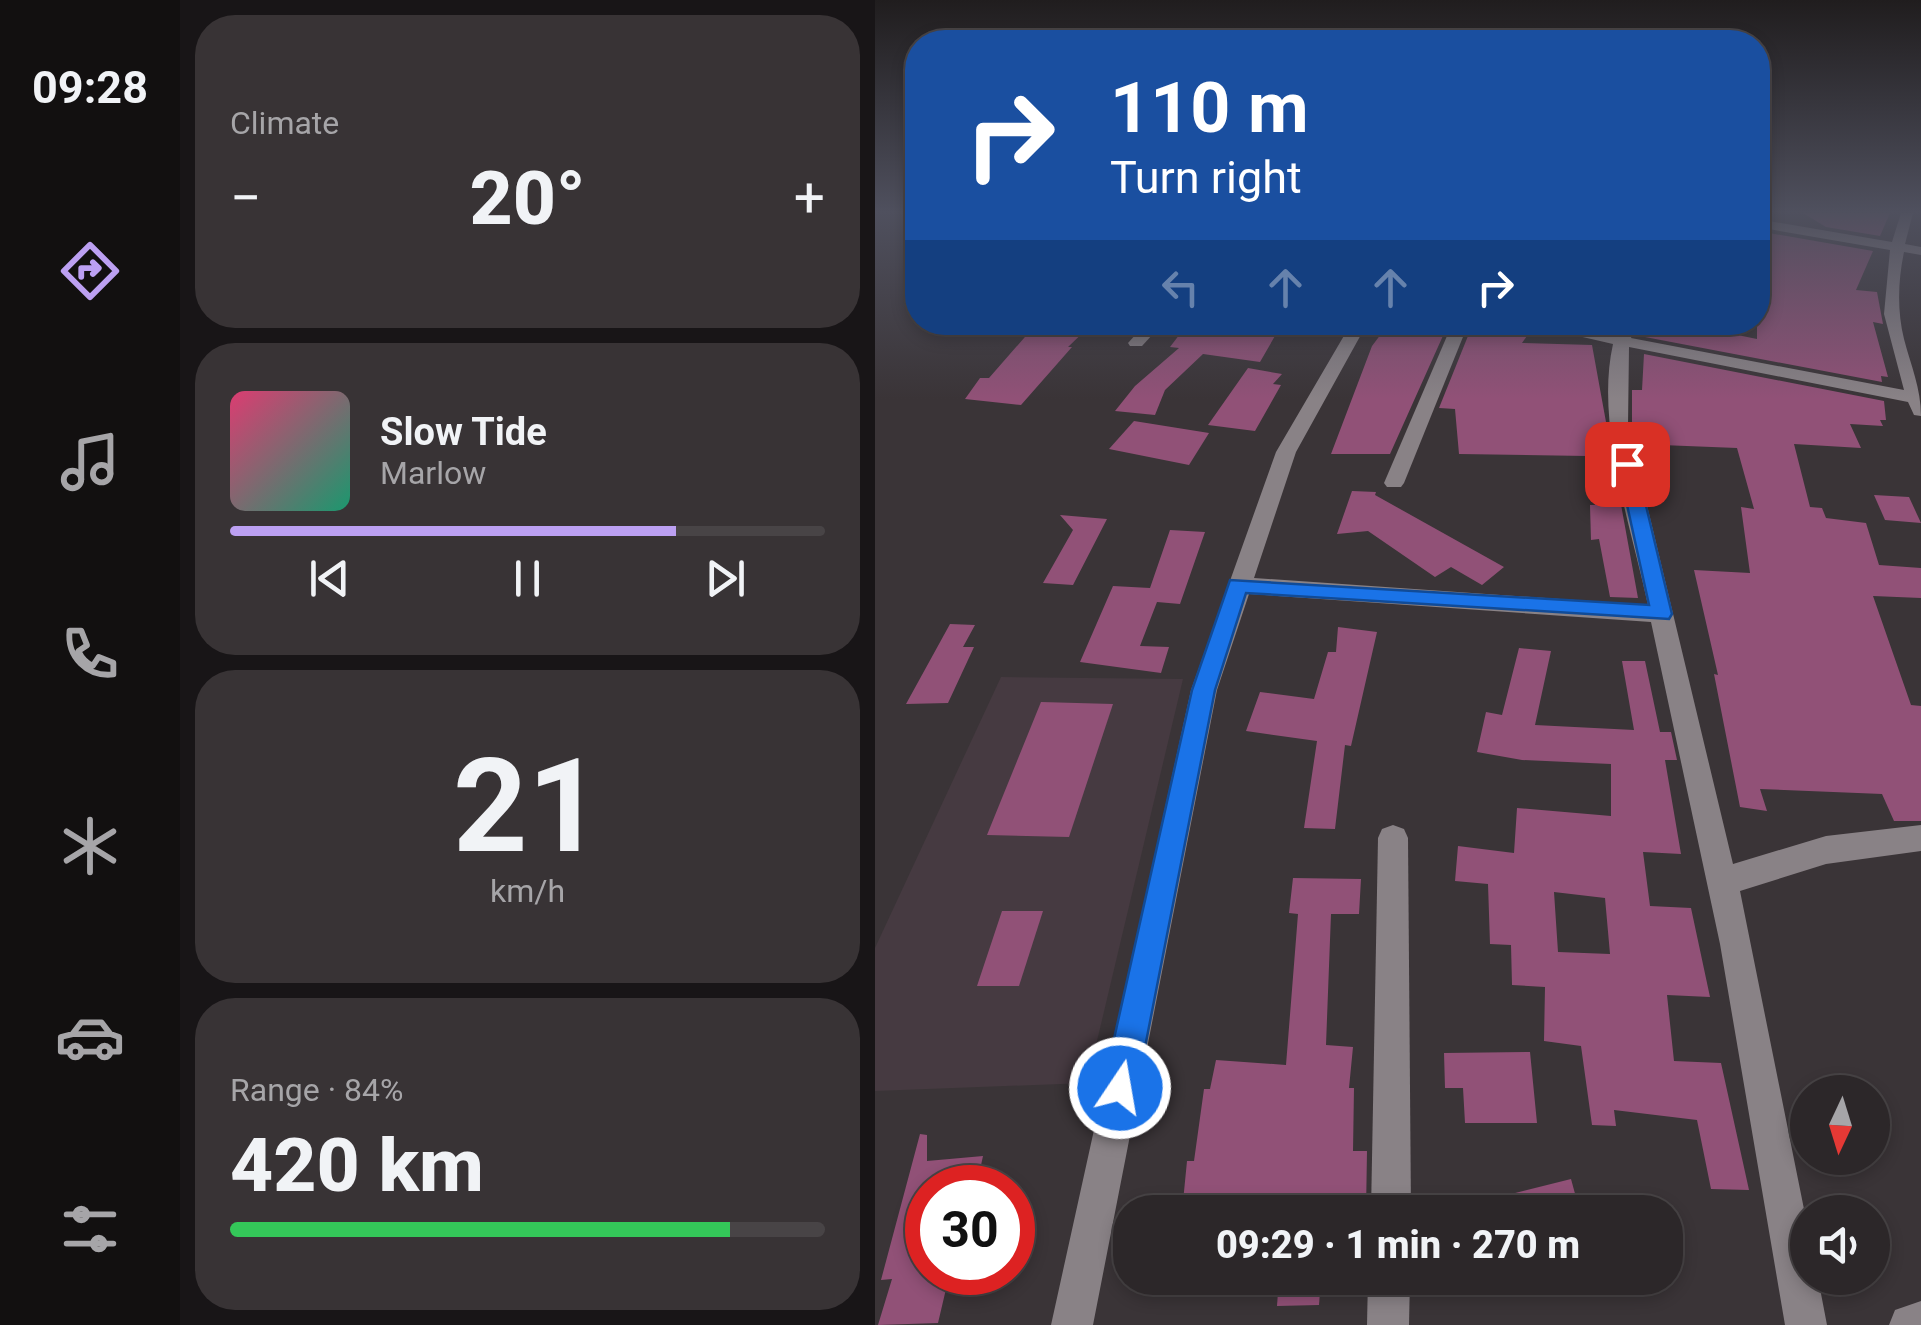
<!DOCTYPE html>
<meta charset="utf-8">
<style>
:root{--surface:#2c2729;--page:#383335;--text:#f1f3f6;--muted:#a6a5a8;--line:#484446;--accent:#bca0f2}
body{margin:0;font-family:Roboto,sans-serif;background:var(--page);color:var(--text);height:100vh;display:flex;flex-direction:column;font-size:38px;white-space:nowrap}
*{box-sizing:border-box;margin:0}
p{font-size:32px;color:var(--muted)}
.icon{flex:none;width:55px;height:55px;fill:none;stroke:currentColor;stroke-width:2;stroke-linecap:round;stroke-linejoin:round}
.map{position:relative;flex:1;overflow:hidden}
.panel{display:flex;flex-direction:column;gap:15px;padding:15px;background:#181517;width:695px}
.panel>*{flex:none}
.guide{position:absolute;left:30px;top:30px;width:865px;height:305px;border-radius:40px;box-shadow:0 5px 15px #0003,0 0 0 2px var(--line);background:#1a4fa0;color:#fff;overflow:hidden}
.needle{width:65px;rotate:184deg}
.buttons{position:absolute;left:915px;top:1075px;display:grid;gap:20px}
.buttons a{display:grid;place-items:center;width:100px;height:100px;border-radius:50%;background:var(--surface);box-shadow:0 5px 15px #0003,0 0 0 2px var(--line);font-size:50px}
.speed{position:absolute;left:30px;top:1165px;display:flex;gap:20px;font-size:50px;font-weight:700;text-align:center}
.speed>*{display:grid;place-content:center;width:130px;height:130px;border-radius:50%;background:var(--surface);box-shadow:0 5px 15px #0003,0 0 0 2px var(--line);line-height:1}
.speed .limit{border:15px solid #d22;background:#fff;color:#111}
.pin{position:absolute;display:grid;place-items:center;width:85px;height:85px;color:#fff;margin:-42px;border-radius:20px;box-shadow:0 5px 15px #0006}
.me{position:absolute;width:110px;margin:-55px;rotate:12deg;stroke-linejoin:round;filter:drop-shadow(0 0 8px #0008)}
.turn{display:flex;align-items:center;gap:35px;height:210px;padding:0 40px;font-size:45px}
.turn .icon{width:130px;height:130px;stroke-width:2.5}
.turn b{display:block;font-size:70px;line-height:85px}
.lanes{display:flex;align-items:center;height:95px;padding:0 40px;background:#0003;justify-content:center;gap:50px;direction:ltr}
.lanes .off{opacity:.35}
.big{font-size:75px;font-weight:800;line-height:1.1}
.panel .tile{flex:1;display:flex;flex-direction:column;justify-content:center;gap:15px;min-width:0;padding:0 35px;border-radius:40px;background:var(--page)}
.panel .dial{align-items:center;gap:0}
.dial b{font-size:130px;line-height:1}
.song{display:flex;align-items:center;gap:30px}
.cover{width:120px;height:120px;border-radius:15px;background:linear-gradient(135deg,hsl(340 70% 55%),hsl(160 70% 35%))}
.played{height:10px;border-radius:5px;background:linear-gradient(90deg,var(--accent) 75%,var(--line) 75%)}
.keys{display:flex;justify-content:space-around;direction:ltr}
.heat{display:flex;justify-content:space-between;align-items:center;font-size:55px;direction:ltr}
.charge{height:15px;border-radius:8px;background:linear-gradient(90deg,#34c759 84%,var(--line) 0)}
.trip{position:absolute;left:238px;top:1195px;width:570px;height:100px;border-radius:40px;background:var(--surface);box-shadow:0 5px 15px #0003,0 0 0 2px var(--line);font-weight:800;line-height:100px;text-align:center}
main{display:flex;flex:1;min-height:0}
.menu{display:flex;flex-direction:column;width:180px;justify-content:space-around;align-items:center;background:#121010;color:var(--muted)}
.menu .icon{width:70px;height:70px}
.menu .active{color:var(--accent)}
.menu b{font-size:45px;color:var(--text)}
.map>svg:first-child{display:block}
</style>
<main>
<nav class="menu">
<b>09:28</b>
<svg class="icon active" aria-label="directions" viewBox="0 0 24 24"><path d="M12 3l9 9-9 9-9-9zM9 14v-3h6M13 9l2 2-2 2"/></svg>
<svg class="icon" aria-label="music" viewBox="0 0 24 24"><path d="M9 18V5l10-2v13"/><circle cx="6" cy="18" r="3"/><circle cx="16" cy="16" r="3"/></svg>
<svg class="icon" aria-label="phone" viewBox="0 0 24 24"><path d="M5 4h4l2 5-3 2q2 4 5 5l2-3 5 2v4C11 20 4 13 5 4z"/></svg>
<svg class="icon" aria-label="climate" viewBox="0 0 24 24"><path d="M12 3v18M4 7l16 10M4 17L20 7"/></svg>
<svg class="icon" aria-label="car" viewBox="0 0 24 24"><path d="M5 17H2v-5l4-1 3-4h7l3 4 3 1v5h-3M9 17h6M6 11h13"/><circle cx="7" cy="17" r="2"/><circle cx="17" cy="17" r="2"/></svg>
<svg class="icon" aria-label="filters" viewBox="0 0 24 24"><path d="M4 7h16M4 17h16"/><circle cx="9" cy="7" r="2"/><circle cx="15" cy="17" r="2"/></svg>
</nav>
<section class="panel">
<div class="tile"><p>Climate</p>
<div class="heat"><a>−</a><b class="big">20°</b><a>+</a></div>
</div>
<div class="tile">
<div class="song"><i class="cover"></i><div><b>Slow Tide</b><p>Marlow</p></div></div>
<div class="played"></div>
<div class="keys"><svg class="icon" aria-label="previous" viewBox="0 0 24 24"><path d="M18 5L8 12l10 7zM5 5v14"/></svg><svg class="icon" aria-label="pause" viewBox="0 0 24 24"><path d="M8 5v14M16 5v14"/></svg><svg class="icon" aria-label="next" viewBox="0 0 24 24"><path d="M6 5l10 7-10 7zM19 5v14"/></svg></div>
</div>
<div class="tile dial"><b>21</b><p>km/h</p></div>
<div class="tile"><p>Range · 84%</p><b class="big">420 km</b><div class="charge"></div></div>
</section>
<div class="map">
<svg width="1046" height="1325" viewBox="0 0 1046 1325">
<rect width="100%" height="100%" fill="#3a3437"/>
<!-- built -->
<path fill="#463a41" d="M126,677L308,679L212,1083L0,1091V948Z"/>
<!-- building -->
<g fill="#915177" fill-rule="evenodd">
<path d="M928,213H1015L1005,236L951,227Z"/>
<path d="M882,231L998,251L981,290L1002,292L1008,324L998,322L1013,377L1006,376L1007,382L770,337L771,322H799L882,339Z"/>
<path d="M163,322H219L193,347H197L146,405L90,399L105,378H114Z"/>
<path d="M314,322H408L385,362L328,354L290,390L280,415L240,411L260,386L304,348L295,347Z"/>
<path d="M608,324L654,333L647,343L717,345L763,598L735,597L724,539L716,540L715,505H720L712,456L584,454L580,409L564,408L595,331H602Z"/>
<path d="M543,326L571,329L515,454H456L497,346L506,334L538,337Z"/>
<path d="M769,354L1009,401L1011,420H1005L1008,426L975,424L986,448L919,444L935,507L947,508L951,518L991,523L1004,565L1046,568V598L998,596L1036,705L1046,706V821H1019L1007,794L885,789L892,811L865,807L839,674L843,675L819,570L875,573L866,507L879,509L862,448L761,444L757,426V390H767Z"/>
<path d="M373,368L407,374L398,384L406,385L380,431L333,425Z"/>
<path d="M259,421L334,433L314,465L234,449Z"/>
<path d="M477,491L501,492L500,495L629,567L607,585L576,567L560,577L493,531L462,534Z"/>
<path d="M999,495L1034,497L1046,523L1010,520Z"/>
<path d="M185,515L232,519L198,585L168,583L198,530Z"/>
<path d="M295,530L330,532L305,604L282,602L265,646L294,647L286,673L205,662L238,586L275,588Z"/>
<path d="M75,624L100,625L88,647H99L73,703L31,704Z"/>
<path d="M463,627L502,632L476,746L470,745L460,829L429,828L442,741L371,731L385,692L439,699L453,652H461Z"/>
<path d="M644,648L676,651L660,725L759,730L747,661H770L785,732H796L802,760H790L806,854L768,852L775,906L816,908L835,997L792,995L799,1061L846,1063L874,1190L836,1189L822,1120L739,1110L741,1126L717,1125L706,1046L669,1041L670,987L637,985L636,945L615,944L613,884L580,881L583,846L639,853L642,808L736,816V764L647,760L602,752L611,712L627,715ZM679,892L730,898L735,954L683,952Z"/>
<path d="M166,702L238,704L194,837L112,835Z"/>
<path d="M418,878L486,879L484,914H456L451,1045L478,1047L474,1088H479L478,1151H492L491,1212H307L312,1161H319L329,1089H335L341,1060L411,1065L423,914L414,913Z"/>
<path d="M127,911H168L144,986H102Z"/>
<path d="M655,1052L662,1123H590L588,1088H570L569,1053Z"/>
<path d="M45,1134L52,1135V1161L108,1156L101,1188H52V1272H75L63,1323L3,1325L17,1279L6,1280Z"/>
<path d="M696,1179L705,1212H598L597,1204Z"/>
<path d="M404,1278H446L444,1305L402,1306Z"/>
</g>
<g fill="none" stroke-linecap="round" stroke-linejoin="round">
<!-- minor -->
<g fill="#898286" fill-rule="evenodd">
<path d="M1026,213H1038L1030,244L1046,247V255L1029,252C1023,281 1022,310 1029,339C1036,366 1046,388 1046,416L1039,415L1033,402L754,347L753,426L858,864L951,836L1046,825V851L951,864L865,891L932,1224V1278H943L952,1325H910L845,944L776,622L374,594L342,690L218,1325H176L316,690L401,452L477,322H493L421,452L379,578L773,605C756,526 720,424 738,344L643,322H678L741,335L746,322H762L756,338L1029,390L1009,314L1015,250L882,227V219L1017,242Z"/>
<path d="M272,322H289L267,346H255L253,343Z"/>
<path d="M578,322H594L529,483L526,487H512L509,483Z"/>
<path d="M518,825L529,829L533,838L536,1212H496L503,838L507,829Z"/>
<path d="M493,1278H535L534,1325H492Z"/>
<path d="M1046,1301V1325H1014L1020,1310Z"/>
</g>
</g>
<!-- sky -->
<linearGradient id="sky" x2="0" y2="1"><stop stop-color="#201d1e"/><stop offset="0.53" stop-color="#4f505e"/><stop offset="1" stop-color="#4f505e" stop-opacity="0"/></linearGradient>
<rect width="1046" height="399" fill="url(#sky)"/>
<!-- route -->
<path fill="#1a73e8" stroke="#114b97" stroke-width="2.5" d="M752,458L761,464L797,614L794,619L371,593L340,690L262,1088L257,1100L245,1105L233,1100L228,1088L317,690L355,580L774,605L743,464Z"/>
</svg>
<div class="buttons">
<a><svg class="needle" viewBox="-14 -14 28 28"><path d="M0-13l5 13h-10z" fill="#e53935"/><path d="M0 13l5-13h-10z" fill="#a6a5a8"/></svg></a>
<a><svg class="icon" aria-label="sound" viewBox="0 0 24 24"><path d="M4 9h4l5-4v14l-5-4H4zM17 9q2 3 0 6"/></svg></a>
</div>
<div class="speed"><div class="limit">30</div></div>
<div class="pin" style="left:752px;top:464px;background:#d93025"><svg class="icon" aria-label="arrive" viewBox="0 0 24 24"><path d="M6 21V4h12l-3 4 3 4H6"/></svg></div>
<svg class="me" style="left:245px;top:1088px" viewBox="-20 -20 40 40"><circle r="17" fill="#1a73e8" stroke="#fff" stroke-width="3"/><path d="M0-11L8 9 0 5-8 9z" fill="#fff"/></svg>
<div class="trip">09:29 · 1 min · 270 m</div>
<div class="guide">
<div class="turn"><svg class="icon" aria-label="right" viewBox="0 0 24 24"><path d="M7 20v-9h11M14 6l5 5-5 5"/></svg><div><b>110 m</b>Turn right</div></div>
<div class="lanes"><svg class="icon off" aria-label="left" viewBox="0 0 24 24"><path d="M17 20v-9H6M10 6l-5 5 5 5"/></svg><svg class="icon off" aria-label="ahead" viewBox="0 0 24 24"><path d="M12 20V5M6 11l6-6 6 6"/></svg><svg class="icon off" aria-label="ahead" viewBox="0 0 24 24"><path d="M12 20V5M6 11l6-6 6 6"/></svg><svg class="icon" aria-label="right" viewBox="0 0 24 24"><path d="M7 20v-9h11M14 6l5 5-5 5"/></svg></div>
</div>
</div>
</main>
